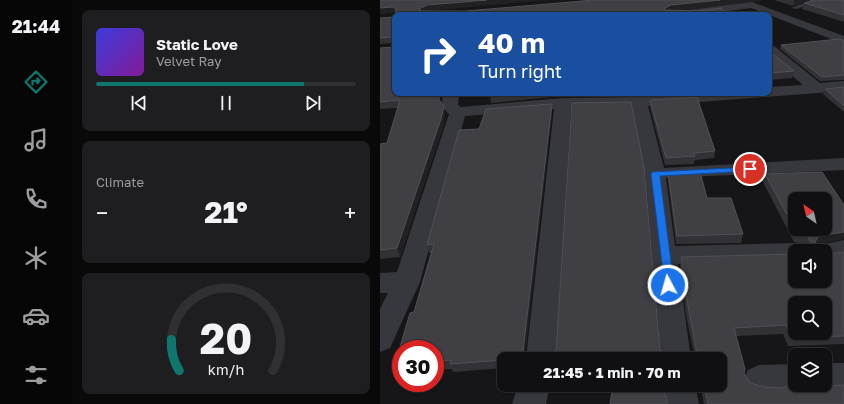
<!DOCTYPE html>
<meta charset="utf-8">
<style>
:root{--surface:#101012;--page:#1e1e20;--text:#f1f3f6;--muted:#9c9d9f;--line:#303032;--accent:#0f766e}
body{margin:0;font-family:"Golos Text",sans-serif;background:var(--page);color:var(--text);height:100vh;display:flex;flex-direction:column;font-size:15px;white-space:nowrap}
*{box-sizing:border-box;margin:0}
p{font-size:13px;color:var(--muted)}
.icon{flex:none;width:22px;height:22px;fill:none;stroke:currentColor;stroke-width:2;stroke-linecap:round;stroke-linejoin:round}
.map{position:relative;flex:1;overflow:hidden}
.side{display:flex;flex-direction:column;gap:10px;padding:10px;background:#09090a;width:308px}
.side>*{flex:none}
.hud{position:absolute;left:12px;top:12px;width:380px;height:84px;border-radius:8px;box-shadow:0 1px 3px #0004,0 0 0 1px var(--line);background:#1a4fa0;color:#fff;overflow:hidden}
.needle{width:26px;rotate:326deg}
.controls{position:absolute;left:408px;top:192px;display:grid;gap:8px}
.controls a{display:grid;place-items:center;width:44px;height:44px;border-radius:8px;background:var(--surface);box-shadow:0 1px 3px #0004,0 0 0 1px var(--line);font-size:20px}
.speed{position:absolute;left:12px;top:340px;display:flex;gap:8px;font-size:20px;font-weight:700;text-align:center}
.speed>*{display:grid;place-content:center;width:52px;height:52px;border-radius:50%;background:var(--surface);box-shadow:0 1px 3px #0004,0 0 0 1px var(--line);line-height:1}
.speed .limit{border:6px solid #d22;background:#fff;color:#111}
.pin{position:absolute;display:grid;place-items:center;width:34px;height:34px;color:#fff;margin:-17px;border:2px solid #fff;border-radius:50%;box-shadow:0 1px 4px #0007}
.me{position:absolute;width:44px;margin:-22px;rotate:354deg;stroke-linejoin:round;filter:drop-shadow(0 0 3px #0008)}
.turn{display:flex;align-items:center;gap:14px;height:84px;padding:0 20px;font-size:18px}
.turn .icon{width:52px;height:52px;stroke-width:2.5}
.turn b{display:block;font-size:28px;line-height:34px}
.big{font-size:30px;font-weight:700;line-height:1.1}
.side .card{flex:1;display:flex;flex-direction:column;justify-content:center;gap:6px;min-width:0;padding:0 14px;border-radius:8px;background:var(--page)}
.side .dial{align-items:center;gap:0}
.dial svg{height:104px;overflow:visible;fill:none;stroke:var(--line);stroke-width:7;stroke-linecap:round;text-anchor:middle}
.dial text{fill:var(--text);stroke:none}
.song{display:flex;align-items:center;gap:12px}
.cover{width:48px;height:48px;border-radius:6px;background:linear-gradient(135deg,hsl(240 70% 55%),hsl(290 70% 35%))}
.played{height:4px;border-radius:2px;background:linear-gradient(90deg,var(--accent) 80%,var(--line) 80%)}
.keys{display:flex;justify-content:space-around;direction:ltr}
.heat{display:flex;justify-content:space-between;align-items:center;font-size:22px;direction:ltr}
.trip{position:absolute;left:117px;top:352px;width:230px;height:40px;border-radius:8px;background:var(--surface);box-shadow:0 1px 3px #0004,0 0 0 1px var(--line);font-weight:700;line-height:40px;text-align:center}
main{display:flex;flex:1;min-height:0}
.dock{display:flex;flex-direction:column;width:72px;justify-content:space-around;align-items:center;background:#060607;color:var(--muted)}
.dock .icon{width:28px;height:28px}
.dock .selected{color:var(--accent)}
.dock b{font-size:18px;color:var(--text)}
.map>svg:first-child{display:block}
</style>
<main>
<nav class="dock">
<b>21:44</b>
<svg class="icon selected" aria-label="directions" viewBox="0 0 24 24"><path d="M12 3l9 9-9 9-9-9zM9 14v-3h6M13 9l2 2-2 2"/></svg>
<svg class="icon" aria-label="music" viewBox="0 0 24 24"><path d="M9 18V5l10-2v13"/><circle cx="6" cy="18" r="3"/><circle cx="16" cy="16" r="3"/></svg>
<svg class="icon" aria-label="phone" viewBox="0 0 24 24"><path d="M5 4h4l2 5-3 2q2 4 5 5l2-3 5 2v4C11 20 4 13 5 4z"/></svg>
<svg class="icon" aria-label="climate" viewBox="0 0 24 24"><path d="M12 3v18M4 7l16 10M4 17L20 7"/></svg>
<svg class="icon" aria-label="car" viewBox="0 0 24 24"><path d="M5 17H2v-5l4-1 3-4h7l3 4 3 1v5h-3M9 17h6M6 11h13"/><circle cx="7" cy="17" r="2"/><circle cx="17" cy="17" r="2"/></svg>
<svg class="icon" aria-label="filters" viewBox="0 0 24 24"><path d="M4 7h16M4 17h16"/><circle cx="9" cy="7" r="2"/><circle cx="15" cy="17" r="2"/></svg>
</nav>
<section class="side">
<div class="card">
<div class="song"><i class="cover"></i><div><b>Static Love</b><p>Velvet Ray</p></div></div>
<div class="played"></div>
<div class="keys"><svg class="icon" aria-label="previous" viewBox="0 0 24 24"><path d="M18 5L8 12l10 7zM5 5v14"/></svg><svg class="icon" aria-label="pause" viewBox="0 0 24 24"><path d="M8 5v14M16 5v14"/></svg><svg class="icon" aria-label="next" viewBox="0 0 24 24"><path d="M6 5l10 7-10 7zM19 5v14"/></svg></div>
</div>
<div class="card"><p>Climate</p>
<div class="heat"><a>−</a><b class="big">21°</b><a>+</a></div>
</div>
<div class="card dial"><svg viewBox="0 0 100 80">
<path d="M14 69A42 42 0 1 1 86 69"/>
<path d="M14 69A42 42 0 0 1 8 45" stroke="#0f766e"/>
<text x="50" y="56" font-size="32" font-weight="700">20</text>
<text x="50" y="72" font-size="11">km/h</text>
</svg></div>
</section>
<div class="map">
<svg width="464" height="404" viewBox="0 0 464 404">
<rect width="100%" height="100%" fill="#161618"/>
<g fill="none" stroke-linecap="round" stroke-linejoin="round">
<!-- lane -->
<path fill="#37383d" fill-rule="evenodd" d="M432,0H442L417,9L411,8Z"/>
<!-- street -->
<g fill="#37383d" fill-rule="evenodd">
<path d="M372,2L464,36V44L371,8L318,15H285L291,12Z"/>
<path d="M389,45L394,46L440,83L464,81V91L268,106L284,168L464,158V170L286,178L295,246L415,243L424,246L427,251H415V261L298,264L311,359H281L265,174L252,107L191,108L176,359H146L174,109L85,116L40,282L10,348L0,352V309L8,293H0V273L17,272L69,114L62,107L63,93H79L78,105L81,107L183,98L259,97L316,93H389V87L423,85L389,56Z"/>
<path d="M464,240V258L445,261V251H433L436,246Z"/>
<path d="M445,363H464V391L445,393L434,388L432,385H445Z"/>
<path d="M415,364V385H428L426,389C408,396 386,397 368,390L363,380L368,370L379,365Z"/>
<path d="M138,385H170L166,404H132Z"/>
<path d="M283,385H315L319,404H285Z"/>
</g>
</g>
<!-- wall -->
<g fill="#323236">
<path d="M0,0L48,11H47H86L381,1L291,11L16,13L15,12L0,14Z"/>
<path d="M394,0H428L413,6Z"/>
<path d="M464,0V22L422,9L424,3Z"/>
<path d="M15,17L61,102L65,113L63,127L20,257L0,259V144L7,143L18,108L0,109V48L14,47V43L0,44V18Z"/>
<path d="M464,41V80L440,81L400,49L401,45Z"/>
<path d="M389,47V51L414,71L412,78L389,80Z"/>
<path d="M464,87V112L443,94L445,89Z"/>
<path d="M111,93H295L259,96H183L111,103L110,96Z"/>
<path d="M270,100L335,151L334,158L315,160L314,164L285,165L270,107Z"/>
<path d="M172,111L145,352L280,351L288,359H124V368L73,372L72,369L55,370V349H21V372L19,373L15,364L34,312L51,253H49L47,245L99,129Z"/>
<path d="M288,173L327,198L363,234L361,243L296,244L288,181Z"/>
<path d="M385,174L437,244L449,254L464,252V344L408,346L403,334L356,336L364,373L370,383L385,387L464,404H324L320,385H340V359H315L306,315L300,265L301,257L415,281L420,251L423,244L414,242L383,182Z"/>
</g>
<!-- shaded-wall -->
<g fill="#212124">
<path d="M107,0H167L48,11L41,15L39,9L47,5Z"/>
<path d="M340,0H381V1L291,11L284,14L285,8L291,5Z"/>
<path d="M414,0H428L413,6Z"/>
<path d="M13,7L15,12L0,14V8Z"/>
<path d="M59,93H61L60,107L59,100Z"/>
<path d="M172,104V111L145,359L143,351Z"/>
<path d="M64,106L65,113L63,127L20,257L17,248Z"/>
<path d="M464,232V239L436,245L435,242L439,236Z"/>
</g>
<!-- building -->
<g fill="#3f3f44" stroke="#4f5156" fill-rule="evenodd">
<path d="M0,0H107L47,5L39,9L41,11H86L214,0H340L291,5L285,8L284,10L319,11L341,8L347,15H198L197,14L193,15H15L17,9L13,7L0,8Z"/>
<path d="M433,0H464V15L424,3Z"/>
<path d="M15,16V93H59V100L64,106L61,119L17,248L0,250V144L7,143L20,100L0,102V48L14,47V37L0,38V18L15,17Z"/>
<path d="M459,39L464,41V75L442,77L401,45Z"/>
<path d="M389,47V51L414,71L389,73Z"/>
<path d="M464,87V106L445,89Z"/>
<path d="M111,93H144L110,96Z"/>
<path d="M317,97L335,151L314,153L315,156L286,158L270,100Z"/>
<path d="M251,102L264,167L280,351L288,352V359H171V356L136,359H124V360L70,364L71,360L55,361V349H21V364H15L30,313L34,312L54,244L47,245L79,130L99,129L106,109L172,104L143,351L144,352H176L192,103Z"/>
<path d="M320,172L327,198H351L363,234L297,236L288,173Z"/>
<path d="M442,172L464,205V232L439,236L435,242L436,244H447V253L449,254L464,252V336L411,338L406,325L354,328L365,369L364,373L370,383L385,387L400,388L417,385H445L449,386L464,385V404H328L324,385H340V359H318L308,306L301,257L415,254V281H445V251H419H426L423,244H430L431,242L427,236L417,233L385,174ZM415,199H445V229H415ZM415,303H445V333H415Z"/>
<path d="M233,385H283L285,396L287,398V404H230Z"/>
</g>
<!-- route -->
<path fill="#1a73e8" stroke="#114b97" d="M370,167H373V171L280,176L294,285L292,288H285L271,174L272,172Z"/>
</svg>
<div class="controls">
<a><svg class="needle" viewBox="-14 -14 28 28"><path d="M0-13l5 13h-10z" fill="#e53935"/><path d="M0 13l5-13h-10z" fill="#9c9d9f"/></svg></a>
<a><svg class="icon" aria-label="sound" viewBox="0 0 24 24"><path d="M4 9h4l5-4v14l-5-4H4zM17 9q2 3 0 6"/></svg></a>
<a><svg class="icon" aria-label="search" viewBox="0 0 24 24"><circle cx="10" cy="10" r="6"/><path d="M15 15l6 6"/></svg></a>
<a><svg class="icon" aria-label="layers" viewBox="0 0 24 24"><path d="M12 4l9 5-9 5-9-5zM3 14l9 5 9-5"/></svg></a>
</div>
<div class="speed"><div class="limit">30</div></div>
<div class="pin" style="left:370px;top:169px;background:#d93025"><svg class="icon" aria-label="arrive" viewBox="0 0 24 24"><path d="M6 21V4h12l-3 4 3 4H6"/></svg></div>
<svg class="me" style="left:288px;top:285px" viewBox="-20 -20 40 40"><circle r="17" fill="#1a73e8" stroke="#fff" stroke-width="3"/><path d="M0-11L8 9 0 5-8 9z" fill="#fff"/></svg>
<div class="trip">21:45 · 1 min · 70 m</div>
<div class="hud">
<div class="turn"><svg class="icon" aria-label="right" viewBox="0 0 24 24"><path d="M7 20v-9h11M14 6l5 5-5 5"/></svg><div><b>40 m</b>Turn right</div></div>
</div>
</div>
</main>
